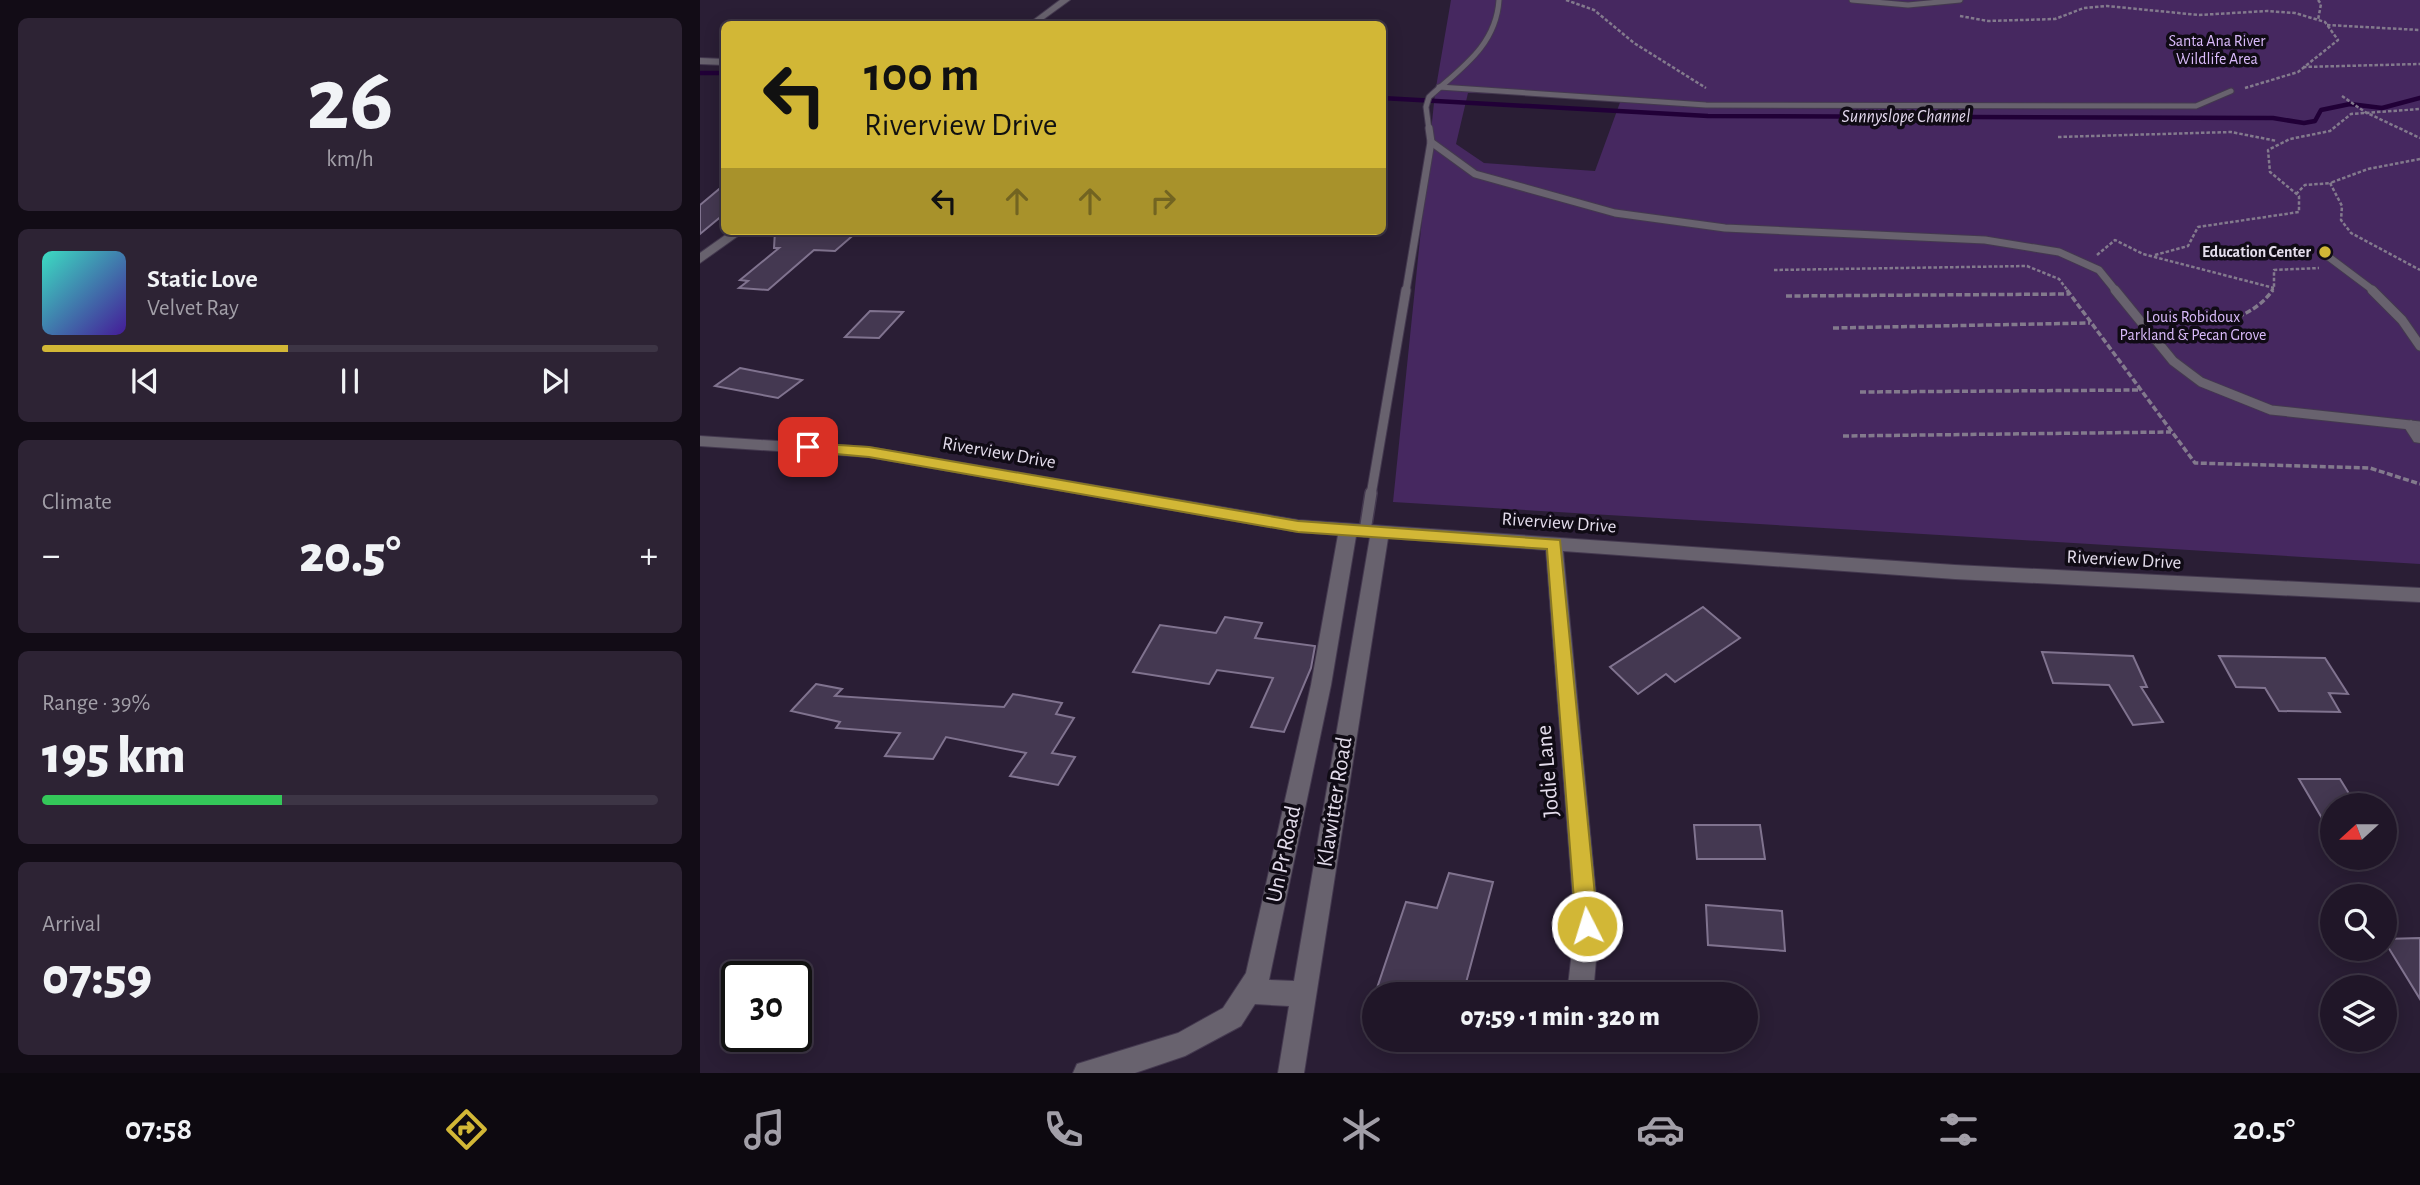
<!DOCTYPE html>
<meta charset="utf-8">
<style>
:root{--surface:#201628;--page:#2d2334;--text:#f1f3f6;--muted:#a29fa8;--line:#3d3545;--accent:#d2b736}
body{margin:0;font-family:"Alegreya Sans",sans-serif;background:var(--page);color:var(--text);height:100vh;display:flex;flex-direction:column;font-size:26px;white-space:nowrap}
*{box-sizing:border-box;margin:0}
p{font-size:23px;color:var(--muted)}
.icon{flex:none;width:38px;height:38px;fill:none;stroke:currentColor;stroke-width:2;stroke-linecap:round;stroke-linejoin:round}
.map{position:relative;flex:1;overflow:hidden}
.sheet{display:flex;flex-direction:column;gap:18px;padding:18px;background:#120c16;width:700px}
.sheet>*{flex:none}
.top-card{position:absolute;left:21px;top:21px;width:665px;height:214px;border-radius:10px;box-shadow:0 4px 18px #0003,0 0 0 2px var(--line);background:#d2b736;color:#111;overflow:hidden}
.needle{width:46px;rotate:249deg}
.buttons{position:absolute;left:1620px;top:793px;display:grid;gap:14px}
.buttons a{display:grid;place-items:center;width:77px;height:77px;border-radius:50%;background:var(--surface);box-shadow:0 4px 18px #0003,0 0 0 2px var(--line);font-size:35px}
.speed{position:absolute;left:21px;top:961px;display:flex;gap:14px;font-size:35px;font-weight:700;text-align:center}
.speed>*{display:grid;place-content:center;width:91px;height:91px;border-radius:50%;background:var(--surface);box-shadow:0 4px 18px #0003,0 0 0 2px var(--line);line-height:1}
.speed .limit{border:4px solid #111;border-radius:10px;background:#fff;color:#111}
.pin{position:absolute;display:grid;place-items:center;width:60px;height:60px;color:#fff;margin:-30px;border-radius:14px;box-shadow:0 4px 10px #0006}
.me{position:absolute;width:77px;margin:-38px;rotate:355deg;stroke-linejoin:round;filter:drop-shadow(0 0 5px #0008)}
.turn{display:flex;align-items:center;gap:24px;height:147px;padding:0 28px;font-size:32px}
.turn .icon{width:91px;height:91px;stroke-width:2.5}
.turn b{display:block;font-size:49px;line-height:60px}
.lanes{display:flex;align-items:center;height:66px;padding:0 28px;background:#0003;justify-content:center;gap:35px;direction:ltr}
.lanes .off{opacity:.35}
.big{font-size:52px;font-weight:800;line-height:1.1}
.sheet .card{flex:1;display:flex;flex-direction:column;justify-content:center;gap:10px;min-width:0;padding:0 24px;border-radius:10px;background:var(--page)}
.sheet .dial{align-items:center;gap:0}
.dial b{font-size:91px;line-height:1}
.song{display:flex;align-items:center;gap:21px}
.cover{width:84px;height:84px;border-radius:10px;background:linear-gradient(135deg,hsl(170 70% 55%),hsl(260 70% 35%))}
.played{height:7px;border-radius:4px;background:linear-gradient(90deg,var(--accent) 40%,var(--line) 40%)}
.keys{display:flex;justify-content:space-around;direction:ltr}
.heat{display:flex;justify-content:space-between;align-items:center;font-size:38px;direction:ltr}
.charge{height:10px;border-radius:5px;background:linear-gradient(90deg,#34c759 39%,var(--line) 0)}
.trip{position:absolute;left:662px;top:982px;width:396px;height:70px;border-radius:35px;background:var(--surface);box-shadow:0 4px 18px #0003,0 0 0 2px var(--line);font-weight:800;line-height:70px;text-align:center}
.dock{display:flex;height:112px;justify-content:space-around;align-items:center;background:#0d0910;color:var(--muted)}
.dock .icon{width:49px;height:49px}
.dock .active{color:var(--accent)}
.dock b{font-size:32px;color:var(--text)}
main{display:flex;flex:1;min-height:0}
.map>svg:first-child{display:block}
</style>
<main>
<section class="sheet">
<div class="card dial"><b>26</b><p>km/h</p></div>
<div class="card">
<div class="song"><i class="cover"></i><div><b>Static Love</b><p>Velvet Ray</p></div></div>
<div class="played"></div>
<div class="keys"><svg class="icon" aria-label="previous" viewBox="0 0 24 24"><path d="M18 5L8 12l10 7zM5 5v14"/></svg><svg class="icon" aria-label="pause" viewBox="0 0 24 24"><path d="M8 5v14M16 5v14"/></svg><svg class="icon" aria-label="next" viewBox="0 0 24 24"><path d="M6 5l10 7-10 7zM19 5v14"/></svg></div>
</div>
<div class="card"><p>Climate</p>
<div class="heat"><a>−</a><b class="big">20.5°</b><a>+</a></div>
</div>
<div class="card"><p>Range · 39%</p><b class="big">195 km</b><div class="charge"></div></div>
<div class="card"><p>Arrival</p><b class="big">07:59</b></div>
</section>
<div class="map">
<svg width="1720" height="1073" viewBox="0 0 1720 1073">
<rect width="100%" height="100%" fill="#2a1e35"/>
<!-- green -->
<path fill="#462860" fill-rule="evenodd" d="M751,0H1720V564L693,502L735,93ZM768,93L921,96L922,97L895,171L784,163L756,144Z"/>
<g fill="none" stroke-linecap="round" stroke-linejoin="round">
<!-- stream -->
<g stroke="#210037" stroke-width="4.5">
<path d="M0,73H24"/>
<path d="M682,98L1008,116L1573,118L1604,123L1615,121L1621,110L1650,104L1682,108L1720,98"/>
</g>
</g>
<!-- building -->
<g fill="#443851" stroke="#80738f" stroke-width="2">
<path d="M24,185V214L0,234V205Z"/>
<path d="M75,231H158L135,251L114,250L68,290L39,288L48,281L40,280L79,248H74Z"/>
<path d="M170,311L203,312L179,338L145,337Z"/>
<path d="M40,368L102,380L78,398L15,386Z"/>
<path d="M1003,607L1040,638L975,682L966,674L938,694L910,667Z"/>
<path d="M525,617L562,623L555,638L615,646L611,668L584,732L551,727L573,678L517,670L509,684L433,672L460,625L516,633Z"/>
<path d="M1342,652L1433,656L1447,687H1441L1463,722L1433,725L1409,685L1353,683Z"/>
<path d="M1519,656L1625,658L1648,694L1629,693L1640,712L1579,711L1565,688L1536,687Z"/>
<path d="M116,684L142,689L135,696L304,707L313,694L362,703L356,714L374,718L352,753L375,757L358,785L310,776L326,753L246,737L233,759L185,756L200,733L136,728L140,722L91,711Z"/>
<path d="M1599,779H1640L1656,805H1633V837Z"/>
<path d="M994,825H1060L1065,859H997Z"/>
<path d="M749,873L793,882L763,994H675L706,902L737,908Z"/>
<path d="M1006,905L1082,911L1085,951L1008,945Z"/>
<path d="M1720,938V999L1685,942V939Z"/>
</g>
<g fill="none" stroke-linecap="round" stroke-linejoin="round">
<defs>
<g id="service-far3">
<path d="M1152,0L1208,5L1260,0"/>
<path d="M739,87L1006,105L1496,106L1531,91"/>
<path d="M729,130L726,107L729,97C761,68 796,46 799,0"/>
</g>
<g id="service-far2">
<path d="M729,128L731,142L775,174L915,213L1025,228L1285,240L1359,252L1399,270L1416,291"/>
<path d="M1626,255L1674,291"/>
<path d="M706,291L731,142"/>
</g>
<g id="service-far1">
<path d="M1415,290L1473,361L1501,382L1571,410L1720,426"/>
<path d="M1672,290L1702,320L1720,346"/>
<path d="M671,495L706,290"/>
</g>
<path id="service" d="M665,531L671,493"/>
<g id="minor">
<path d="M360,0H370L337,24H328Z"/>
<path d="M0,58L24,59V65L0,64Z"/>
<path d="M31,231H45L0,263V253Z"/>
<path d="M1711,420L1720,426V443L1714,442L1703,425Z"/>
<path d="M0,436L169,447L598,520L1255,565L1720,588V602L1255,579L863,551L899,926L893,994H867L875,926L846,550L688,538L604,1073H578L589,1006L555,1004L541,1026L485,1056L435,1073H373L377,1064L478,1033L523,1008L546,973L611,685L638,535L598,532L169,457L0,446ZM656,536L670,537L594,981L569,980L631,685Z"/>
</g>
</defs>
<!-- service-far3 casing -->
<use href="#service-far3" stroke="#44394f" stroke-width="7"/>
<!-- service-far2 casing -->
<use href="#service-far2" stroke="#44394f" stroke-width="9"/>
<!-- service-far1 casing -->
<use href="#service-far1" stroke="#44394f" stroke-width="11"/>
<!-- service casing -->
<use href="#service" stroke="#44394f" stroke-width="14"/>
<!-- minor casing -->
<use href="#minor" stroke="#44394f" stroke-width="2"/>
<!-- path-far1 -->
<g stroke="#837a8d" stroke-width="2.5" stroke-dasharray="3.5 2" stroke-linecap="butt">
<path d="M866,0L894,10L934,43L1006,88"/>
<path d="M1618,0L1621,4L1618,20"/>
<path d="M1260,16L1288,21L1355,19L1384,8L1407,6L1499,15L1567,11L1595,13L1625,22L1638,40L1598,72L1545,88"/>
<path d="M1627,25L1720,30"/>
<path d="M1603,67L1720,64"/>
<path d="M1642,96L1665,112L1720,138"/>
<path d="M1358,137L1531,132L1577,141"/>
<path d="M1720,159L1668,169L1630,183L1642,206L1641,220L1651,233L1720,270"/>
<path d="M1596,194L1605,185L1632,183"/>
<path d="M1397,255L1415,240L1443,254L1574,288"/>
<path d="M1455,255L1488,246L1498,227L1599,212V196L1570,172L1568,150L1590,139L1630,131L1651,114L1720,109"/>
<path d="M1074,270L1327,266L1359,279L1368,291"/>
<path d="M1571,291L1574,288V270L1619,268"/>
</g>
<!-- path -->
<g stroke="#837a8d" stroke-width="3.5" stroke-dasharray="6 2.5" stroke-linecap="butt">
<path d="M1367,290L1495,463L1670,468L1720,484"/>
<path d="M1086,296L1369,294"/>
<path d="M1462,322C1505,323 1544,328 1573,290"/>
<path d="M1133,328L1390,323"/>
<path d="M1160,392L1440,390"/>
<path d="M1143,436L1471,432"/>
</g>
<!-- service-far3 -->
<use href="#service-far3" stroke="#68626e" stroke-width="5"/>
<!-- service-far2 -->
<use href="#service-far2" stroke="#68626e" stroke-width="7"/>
<!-- service-far1 -->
<use href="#service-far1" stroke="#68626e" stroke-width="9"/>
<!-- service -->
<use href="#service" stroke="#68626e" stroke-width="11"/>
<!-- minor -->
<use href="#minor" fill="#68626e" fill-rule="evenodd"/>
</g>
<!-- route -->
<path fill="#d2b736" stroke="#887723" stroke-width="2" d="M108,443L169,447L598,521L860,540L898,926L895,933L887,937L879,933L876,926L847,549L598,532L169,457L103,451L101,447Z"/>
<!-- markers -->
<circle fill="#d2b736" stroke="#100b15" stroke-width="2.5" cx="1625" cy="252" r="7"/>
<g text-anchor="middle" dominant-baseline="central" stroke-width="7" stroke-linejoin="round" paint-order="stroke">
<!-- far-park labels -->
<g font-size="16" fill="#dabbfb" stroke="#100b15">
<text x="1517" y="41">Santa Ana River<tspan x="1517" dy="18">Wildlife Area</tspan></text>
<text x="1493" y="317">Louis Robidoux<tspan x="1493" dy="18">Parkland &amp; Pecan Grove</tspan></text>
</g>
<!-- far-poi labels -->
<g font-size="16" font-weight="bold" fill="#e4ddec" stroke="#100b15" text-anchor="end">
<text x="1611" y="252">Education Center</text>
</g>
<!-- far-water labels -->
<g font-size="18" font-style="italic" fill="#e4d9ef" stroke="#100b15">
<text x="1206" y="117">Sunnyslope Channel</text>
</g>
<!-- street labels -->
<g font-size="19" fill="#e4ddec" stroke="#100b15">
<text transform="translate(299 453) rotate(10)">Riverview Drive</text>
<text transform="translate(859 523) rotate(4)">Riverview Drive</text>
<text transform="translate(1424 560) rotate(3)">Riverview Drive</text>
</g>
<!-- near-street labels -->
<g font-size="23" fill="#e4ddec" stroke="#100b15">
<text transform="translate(848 771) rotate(-95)">Jodie Lane</text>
<text transform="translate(635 802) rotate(-81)">Klawitter Road</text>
<text transform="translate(584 854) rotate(-78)">Un Pr Road</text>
</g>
</g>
</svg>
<div class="buttons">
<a><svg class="needle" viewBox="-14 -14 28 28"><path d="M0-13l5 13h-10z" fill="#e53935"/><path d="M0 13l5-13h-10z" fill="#a29fa8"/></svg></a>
<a><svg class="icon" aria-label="search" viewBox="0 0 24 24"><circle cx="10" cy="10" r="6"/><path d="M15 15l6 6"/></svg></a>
<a><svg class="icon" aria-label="layers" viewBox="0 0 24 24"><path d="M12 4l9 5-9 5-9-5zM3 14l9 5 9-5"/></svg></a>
</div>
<div class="speed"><div class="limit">30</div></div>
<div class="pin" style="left:108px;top:447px;background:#d93025"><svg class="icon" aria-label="arrive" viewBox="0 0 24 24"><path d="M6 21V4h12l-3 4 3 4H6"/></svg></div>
<svg class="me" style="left:887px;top:926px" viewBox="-20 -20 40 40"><circle r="17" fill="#d2b736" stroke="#fff" stroke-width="3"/><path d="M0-11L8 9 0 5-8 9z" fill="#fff"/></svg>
<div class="trip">07:59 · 1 min · 320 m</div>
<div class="top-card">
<div class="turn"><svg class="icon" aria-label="left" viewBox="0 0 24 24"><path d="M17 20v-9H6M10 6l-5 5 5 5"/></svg><div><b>100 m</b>Riverview Drive</div></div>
<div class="lanes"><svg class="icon" aria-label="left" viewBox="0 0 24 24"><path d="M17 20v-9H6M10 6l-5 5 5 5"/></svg><svg class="icon off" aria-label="ahead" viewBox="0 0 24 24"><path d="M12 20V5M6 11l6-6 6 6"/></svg><svg class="icon off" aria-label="ahead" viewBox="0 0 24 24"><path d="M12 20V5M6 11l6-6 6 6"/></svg><svg class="icon off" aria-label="right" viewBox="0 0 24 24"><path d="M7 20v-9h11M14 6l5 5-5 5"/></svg></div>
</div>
</div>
</main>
<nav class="dock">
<b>07:58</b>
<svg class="icon active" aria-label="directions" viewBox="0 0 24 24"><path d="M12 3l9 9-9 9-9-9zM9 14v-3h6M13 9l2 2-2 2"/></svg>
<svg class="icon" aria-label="music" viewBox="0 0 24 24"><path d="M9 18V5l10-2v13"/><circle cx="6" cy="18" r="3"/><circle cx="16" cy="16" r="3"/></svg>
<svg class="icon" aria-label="phone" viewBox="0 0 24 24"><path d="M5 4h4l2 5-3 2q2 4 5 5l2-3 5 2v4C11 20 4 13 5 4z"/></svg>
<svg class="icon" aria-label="climate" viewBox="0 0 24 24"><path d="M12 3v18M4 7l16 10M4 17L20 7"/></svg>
<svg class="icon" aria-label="car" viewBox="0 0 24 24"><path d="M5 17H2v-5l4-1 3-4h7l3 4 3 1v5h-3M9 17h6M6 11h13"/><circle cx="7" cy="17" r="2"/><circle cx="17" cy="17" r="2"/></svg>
<svg class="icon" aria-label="filters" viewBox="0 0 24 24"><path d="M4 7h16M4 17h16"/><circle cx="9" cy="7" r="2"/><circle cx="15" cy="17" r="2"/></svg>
<b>20.5°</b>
</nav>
